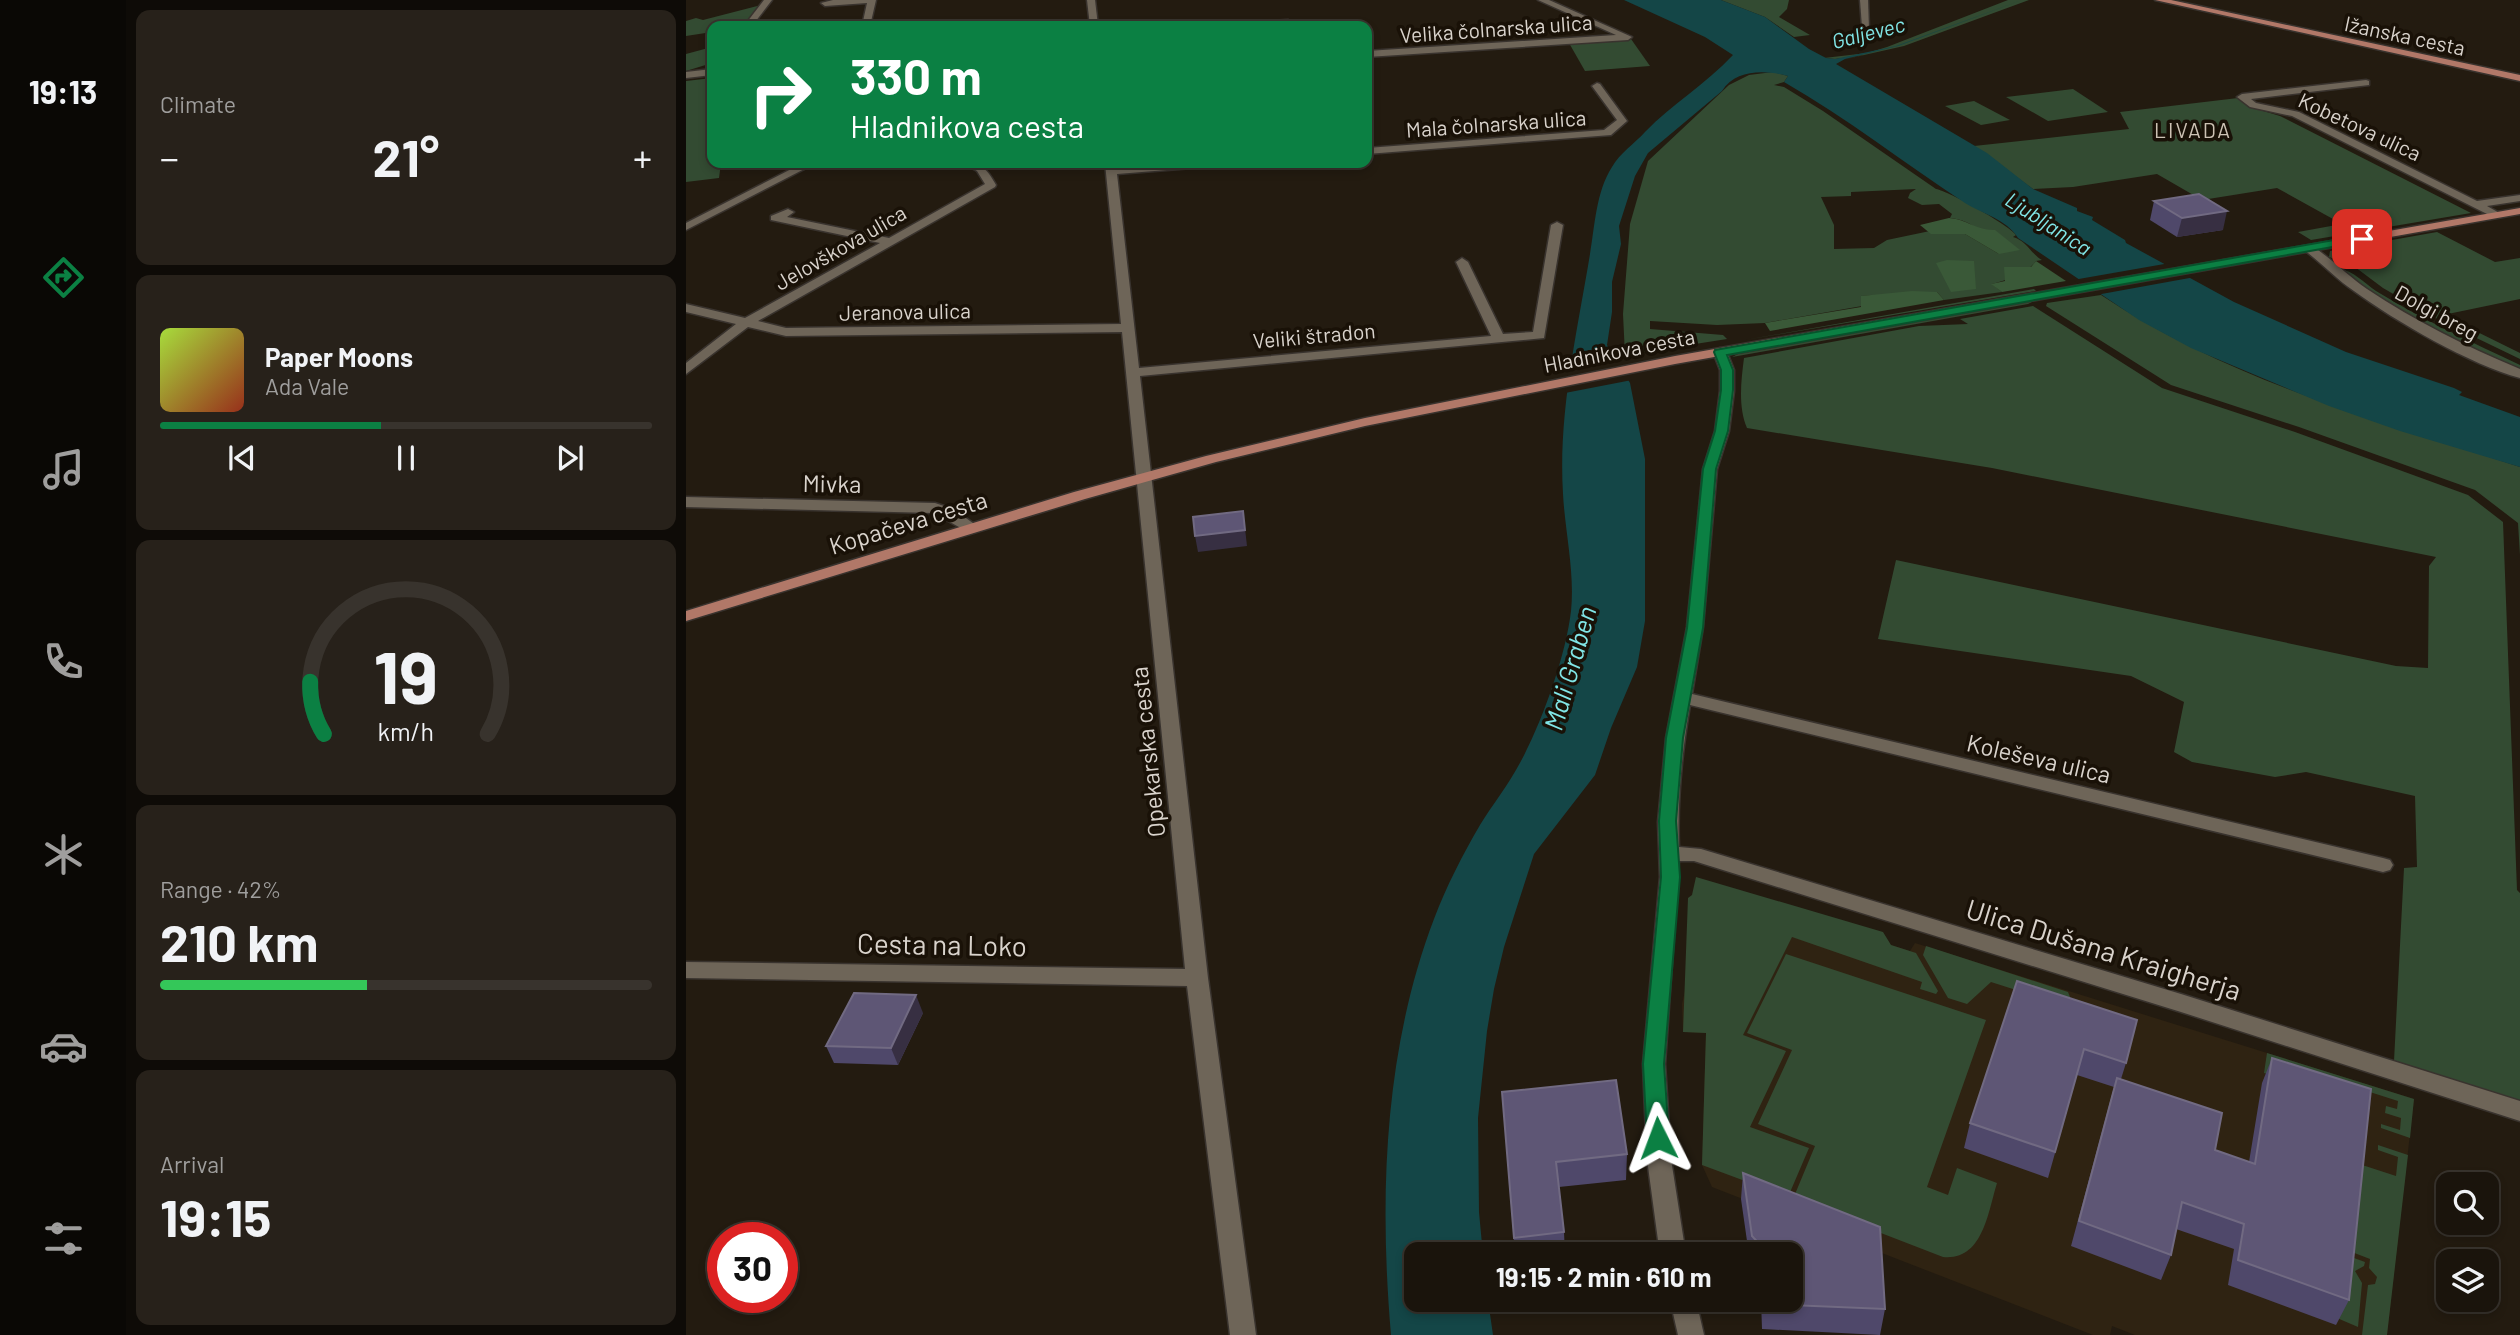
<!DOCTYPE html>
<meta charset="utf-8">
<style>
:root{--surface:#1a140c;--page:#27211a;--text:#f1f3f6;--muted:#9f9e9d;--line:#38332d;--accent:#0b8043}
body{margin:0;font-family:Barlow,sans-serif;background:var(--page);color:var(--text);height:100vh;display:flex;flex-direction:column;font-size:26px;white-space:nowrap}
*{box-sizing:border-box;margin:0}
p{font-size:23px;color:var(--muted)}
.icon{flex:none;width:38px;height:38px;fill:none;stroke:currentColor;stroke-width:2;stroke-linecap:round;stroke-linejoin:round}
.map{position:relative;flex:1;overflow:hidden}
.sheet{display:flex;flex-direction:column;gap:10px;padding:10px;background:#0e0b07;width:560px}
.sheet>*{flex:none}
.top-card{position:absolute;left:21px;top:21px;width:665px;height:147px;border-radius:14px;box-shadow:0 4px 10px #0003,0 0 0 2px var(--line);background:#0b8043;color:#fff;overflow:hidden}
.fabs{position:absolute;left:1750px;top:1172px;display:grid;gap:14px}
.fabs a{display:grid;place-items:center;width:63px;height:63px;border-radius:14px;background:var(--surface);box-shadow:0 4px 10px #0003,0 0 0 2px var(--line);font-size:35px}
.speed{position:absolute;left:21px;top:1222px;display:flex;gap:14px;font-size:35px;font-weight:700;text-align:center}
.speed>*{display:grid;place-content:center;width:91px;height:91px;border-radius:50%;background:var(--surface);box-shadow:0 4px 10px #0003,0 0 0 2px var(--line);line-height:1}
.speed .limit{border:10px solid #d22;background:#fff;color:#111}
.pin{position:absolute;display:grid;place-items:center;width:60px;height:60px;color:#fff;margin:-30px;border-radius:14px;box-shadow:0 4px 10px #0006}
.me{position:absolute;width:77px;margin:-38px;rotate:357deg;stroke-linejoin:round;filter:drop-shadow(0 0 5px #0008)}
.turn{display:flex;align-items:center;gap:24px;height:147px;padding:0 28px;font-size:32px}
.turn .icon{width:91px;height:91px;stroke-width:2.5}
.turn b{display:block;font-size:49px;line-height:60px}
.big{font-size:52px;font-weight:700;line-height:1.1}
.sheet .widget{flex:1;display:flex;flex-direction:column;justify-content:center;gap:10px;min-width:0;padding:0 24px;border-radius:14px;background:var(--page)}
.sheet .dial{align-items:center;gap:0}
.dial svg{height:182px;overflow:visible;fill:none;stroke:var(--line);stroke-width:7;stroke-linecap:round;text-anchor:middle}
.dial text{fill:var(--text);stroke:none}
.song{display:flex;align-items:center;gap:21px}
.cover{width:84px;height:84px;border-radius:10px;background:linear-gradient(135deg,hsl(80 70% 55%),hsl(10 70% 35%))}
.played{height:7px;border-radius:4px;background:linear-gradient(90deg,var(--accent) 45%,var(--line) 45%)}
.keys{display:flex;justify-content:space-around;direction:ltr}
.heat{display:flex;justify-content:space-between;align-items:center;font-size:38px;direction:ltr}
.charge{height:10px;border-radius:5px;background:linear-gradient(90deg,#34c759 42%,var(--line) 0)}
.trip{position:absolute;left:718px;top:1242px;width:399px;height:70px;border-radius:14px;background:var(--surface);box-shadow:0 4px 10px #0003,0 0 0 2px var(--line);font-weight:700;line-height:70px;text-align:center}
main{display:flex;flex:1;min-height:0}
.dock{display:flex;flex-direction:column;width:126px;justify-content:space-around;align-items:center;background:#0a0805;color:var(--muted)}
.dock .icon{width:49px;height:49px}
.dock .selected{color:var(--accent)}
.dock b{font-size:32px;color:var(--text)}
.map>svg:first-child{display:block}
</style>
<main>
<nav class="dock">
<b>19:13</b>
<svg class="icon selected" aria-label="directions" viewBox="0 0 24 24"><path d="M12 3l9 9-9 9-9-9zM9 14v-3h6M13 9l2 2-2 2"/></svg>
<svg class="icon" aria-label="music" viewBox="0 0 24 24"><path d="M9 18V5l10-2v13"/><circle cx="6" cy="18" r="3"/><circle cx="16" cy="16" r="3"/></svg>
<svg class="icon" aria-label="phone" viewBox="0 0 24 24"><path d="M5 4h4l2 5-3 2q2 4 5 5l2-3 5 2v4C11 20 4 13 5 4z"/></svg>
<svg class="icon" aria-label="climate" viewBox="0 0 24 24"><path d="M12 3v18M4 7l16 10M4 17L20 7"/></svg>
<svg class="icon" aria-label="car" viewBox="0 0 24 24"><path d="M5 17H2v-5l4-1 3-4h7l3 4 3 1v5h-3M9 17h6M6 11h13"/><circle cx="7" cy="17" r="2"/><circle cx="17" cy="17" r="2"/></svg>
<svg class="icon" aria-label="filters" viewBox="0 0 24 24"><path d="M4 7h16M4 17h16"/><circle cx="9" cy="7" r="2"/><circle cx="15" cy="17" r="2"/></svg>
</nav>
<section class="sheet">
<div class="widget"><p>Climate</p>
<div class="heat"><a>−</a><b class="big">21°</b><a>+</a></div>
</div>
<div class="widget">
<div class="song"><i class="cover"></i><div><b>Paper Moons</b><p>Ada Vale</p></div></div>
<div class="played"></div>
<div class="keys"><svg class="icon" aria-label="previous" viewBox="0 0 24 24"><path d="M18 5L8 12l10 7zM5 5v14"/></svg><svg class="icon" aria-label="pause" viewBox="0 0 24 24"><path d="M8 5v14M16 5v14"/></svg><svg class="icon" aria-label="next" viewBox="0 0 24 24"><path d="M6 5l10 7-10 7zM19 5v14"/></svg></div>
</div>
<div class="widget dial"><svg viewBox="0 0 100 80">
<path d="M14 69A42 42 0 1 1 86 69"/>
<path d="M14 69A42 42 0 0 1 8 46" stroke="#0b8043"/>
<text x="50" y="56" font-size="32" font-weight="700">19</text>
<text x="50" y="72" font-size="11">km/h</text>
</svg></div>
<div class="widget"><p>Range · 42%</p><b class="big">210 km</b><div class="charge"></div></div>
<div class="widget"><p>Arrival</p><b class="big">19:15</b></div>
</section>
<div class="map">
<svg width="1834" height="1335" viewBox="0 0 1834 1335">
<rect width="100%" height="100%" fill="#231b10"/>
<!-- built -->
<path fill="#2f2312" d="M1022,888L1224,951L1229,943L1728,1099L1701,1335H1449L1426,1326L1424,1335H1407L1026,1187L1016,1165L1020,1033L997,1032L996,1004Z"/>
<!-- green -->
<g fill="#334b32" fill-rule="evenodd">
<path d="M1035,0H1103L1101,9L1093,17L1124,35L1108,37L1079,17Z"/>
<path d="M1322,0H1343L1218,46L1156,60L1177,55L1149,59L1138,58L1181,53L1201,47Z"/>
<path d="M79,4L62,26H26V32L0,36V21L10,18L17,20Z"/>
<path d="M945,39L964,66L899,71L883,43Z"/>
<path d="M26,47V63L0,71V54Z"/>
<path d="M1087,72L1102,76L1098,82L1088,85L1098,87L1137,111L1250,189C1263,191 1324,226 1330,235L1327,237C1341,241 1344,253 1356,260L1350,261C1341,274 1321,280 1306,284L1316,292L1258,300L1251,292L1175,296L1176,306L1079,323L1031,325L964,321V329L1037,335L1041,339L939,355L937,314L944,224L962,161L1043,85L1063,75ZM1230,189L1224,193L1222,198L1236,205L1253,204L1266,214L1264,218C1288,220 1299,236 1313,254L1279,234H1246L1244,231L1201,240L1188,248L1148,249V225L1135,197L1165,196V192Z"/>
<path d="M26,78V163H35L33,178L0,182V81Z"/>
<path d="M1387,89L1422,112L1362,121L1320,97Z"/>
<path d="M1552,98L1564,107L1594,116L1785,213L1625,240L1612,232L1656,224L1591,188L1516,200L1471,174L1387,187L1347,189L1288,146L1443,129L1434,112Z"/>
<path d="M1288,101L1324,120L1295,125L1259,106Z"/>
<path d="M1751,232L1809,262L1834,258V299L1757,315L1834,353V359L1747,317L1697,288L1669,267L1643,257L1644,251Z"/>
<path d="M1653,269C1667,270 1678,283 1690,291C1736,319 1785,342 1834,365V371C1771,341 1709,313 1653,269Z"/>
<path d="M1348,289L1350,291L1059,340Z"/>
<path d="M1415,295C1542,380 1690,420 1834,467V555L1832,523L1789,490L1613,427L1485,385L1360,306L1361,303Z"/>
<path d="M1350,300L1342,304L1046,357L1052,354Z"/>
<path d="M1347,306L1476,388L1609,432L1782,495L1817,522L1831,890L1834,893V1101L1708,1061L1718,868L1731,867L1729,796L1620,772L1589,777L1506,762L1488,752L1498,702L1445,676L1192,639L1210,560L1710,666L1742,668L1743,566L1750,557L1306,468L1061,428C1052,407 1055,381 1058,358L1233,326L1282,324L1274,319Z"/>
<path d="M1010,877L1197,932L1205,945L1230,953L1252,991L1250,994L1234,989L1236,982L1106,937L1057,1035L1100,1051L1064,1127L1123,1148L1102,1197L1016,1165L1020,1033L997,1032L1002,898L1006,895Z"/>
<path d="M1240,946L1382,992L1389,1009L1305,982L1281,1004L1262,998L1237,955Z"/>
<path d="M1100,954L1300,1020L1241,1187L1262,1195L1271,1168L1311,1183C1302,1212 1297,1261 1257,1257L1107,1199L1129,1146L1072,1124L1106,1050L1061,1033Z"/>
<path d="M1581,1053L1728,1099L1724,1138L1695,1128V1124L1714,1130L1715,1118L1699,1113L1700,1106L1711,1109L1712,1101L1590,1062L1588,1076L1578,1073Z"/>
<path d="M1692,1145L1722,1155L1701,1335H1676L1682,1285L1689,1284L1691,1277L1683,1268L1684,1259L1658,1249L1667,1162L1710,1176L1712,1157L1692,1150Z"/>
<path d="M1657,1254L1679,1262L1678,1266L1669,1271L1676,1283L1672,1327L1651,1318Z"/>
</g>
<!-- forest -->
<g fill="#3a5938">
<path d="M1263,218C1281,219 1291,231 1309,230L1334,250L1313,254L1279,234H1245L1234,225Z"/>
<path d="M1261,260L1288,261L1290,289L1265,292L1250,263Z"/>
<path d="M1350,261L1380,281L1316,292L1305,284L1319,281L1318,267H1345Z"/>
<path d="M1226,291L1251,292L1258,300L1084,331L1079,323L1175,307V296Z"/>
</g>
<!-- water -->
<path fill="#144647" d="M938,0H1035L1079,17L1123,49L1140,58L1149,59L1210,46L1336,0L1212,46L1159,59L1150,64L1301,153L1347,189L1391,208V211L1407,217L1406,220L1439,240L1440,243L1548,302L1660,352L1768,388L1776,392L1773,395L1834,417V467L1714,431L1643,406L1505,348L1453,320L1332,238C1320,219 1297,214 1279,203C1218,163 1161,118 1098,82L1102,76C1079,70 1050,69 1036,91L962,153L949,176L933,226L935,244L926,282V312L921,345L944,383L959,459V621L951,667L925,728L909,775L848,854L818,947L808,989L801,1031L792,1118L793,1212L797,1255H730V1300H802L807,1335H705C693,1196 698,1050 748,919C760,887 777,854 794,825C807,804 823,784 835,761C856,722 880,655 885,611C889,572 879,532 877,494C872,413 891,333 904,254C909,225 910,192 926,167C934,153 948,144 959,132C986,104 1020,84 1047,55L1019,37Z"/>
<!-- pier -->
<g fill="#231b10">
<path d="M1484,263L1509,277L1410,295L1387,280Z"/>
<path d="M934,360L946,380L879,393L882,370Z"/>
</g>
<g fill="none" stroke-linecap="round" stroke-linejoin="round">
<defs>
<g id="minor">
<path d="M78,0H86L66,26H58Z"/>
<path d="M190,0L184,26H176L181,3L139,6L135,3L147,0Z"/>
<path d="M401,0H409L412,26H404Z"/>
<path d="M852,0H863L946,37L942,40L681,57V51L930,35Z"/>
<path d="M1174,0H1182L1183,29L1176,27Z"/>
<path d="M602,20L599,25L540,26L544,23Z"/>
<path d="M26,69V75L0,78V72Z"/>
<path d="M1680,80L1683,81V85L1565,99L1570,103L1613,112L1791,201L1834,195V201L1801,206L1817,215L1807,217L1606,116L1564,107L1551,97L1556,94Z"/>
<path d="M911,83L914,84L941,121L925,135L681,154V148L918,130L931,120L906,86Z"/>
<path d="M117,163H130L0,230V223Z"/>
<path d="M277,163C296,163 301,169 310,185L309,187L72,321L100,328L435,324L419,163H429L430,167L536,163L531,166L431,174L453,368L805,336L770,262L776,258L782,262L817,334L847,332L865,225L871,222L877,225L858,338L454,376L522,978L570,1335H544L501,986L0,978V962L499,969L436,332L100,336L62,327L0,374V363L50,324L0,312V304L59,318L194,243L85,220V216L102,209L108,212L101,217L203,238L299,184L291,171Z"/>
<path d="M1618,246H1626C1646,259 1662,276 1681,289C1729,321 1781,347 1834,369V378C1785,365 1709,321 1668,291C1650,279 1636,263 1618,250Z"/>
<path d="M1034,348L1041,352L1048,370V391L1043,431L1031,469L1017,627L1006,694L1697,858L1704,860L1707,865L1704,870L1697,872L1004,705C996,752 991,800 993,847L1015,849L1495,994L1834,1101V1121L1495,1012L1008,861H993L979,1064L985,1159L1000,1255H974L961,1159L957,1064L974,877L972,822L980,738L1001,627L1017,469L1029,431L1034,391V370L1027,352Z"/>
<path d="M0,497L249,503L267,509L294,528L292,531H280L248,513L0,507Z"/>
<path d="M984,1300H1010L1018,1335H992Z"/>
</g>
<g id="major">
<path d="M1469,0H1485L1834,75V81Z"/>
<path d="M1834,208V214L989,364L679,426L530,462L399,499L0,621V611L388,492L520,456L679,418L989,356Z"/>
</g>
</defs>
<!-- minor casing -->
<use href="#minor" stroke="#39332e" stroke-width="3"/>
<!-- major casing -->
<use href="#major" stroke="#39332e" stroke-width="3"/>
<!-- minor -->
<use href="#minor" fill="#6e6558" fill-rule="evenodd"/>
<!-- major -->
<use href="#major" fill="#b17868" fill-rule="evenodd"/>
</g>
<!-- wall -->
<g fill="#4f486a">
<path d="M1468,201L1537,230L1491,237L1464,220Z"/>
<path d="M1331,981L1440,1063L1435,1079L1529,1150L1563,1162L1576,1083L1586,1058L1663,1300L1650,1325L1542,1285L1548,1249L1490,1229L1485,1255L1475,1280L1385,1246L1428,1087L1391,1075L1362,1178L1278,1148L1284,1123Z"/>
<path d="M237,1013L212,1065L148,1063L140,1046Z"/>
<path d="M816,1092L941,1154L940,1180L873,1187L878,1232L879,1255H829Z"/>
<path d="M1057,1173L1199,1309L1194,1335L1076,1329L1075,1300H1104V1255H1063L1055,1199Z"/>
</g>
<!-- shaded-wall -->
<g fill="#372f42">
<path d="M1541,211L1537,230L1491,237L1496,218Z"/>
<path d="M557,511L561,546L512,552L509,536Z"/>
<path d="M230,995L237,1013L212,1065L205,1048Z"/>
</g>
<!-- building -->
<g fill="#5e5675" stroke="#716a82" stroke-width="2">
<path d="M1513,194L1541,211L1496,218L1468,201Z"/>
<path d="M557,511L559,530L509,536L507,517Z"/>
<path d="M1331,981L1451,1020L1440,1063L1398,1049L1369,1152L1284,1123Z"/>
<path d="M168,993L230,995L205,1048L140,1046Z"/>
<path d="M1586,1058L1685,1089L1663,1300L1552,1260L1558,1224L1496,1202L1485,1255L1393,1221L1431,1078L1536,1113L1529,1150L1569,1164Z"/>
<path d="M930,1080L941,1154L870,1162L878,1232L828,1238L816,1092Z"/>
<path d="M1057,1173L1194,1227L1199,1309L1079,1304V1300H1104V1255H1077V1248L1066,1236Z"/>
</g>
<!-- route -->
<path fill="#0b8043" stroke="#07532c" stroke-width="2" d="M1676,235L1681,239L1680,241L1041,355L1047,370V390L1042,431L1030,469L1017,628L997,738L990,821L994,877L978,1064L983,1138L979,1145L972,1147L964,1145L961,1138L957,1064L975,877L973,821L980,738L1001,628L1017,469L1029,431L1035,390V370L1028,352L1029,350Z"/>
<g text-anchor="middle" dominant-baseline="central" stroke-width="7" stroke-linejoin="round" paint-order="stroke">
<!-- far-street labels -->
<g font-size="21" fill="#d9d3cc" stroke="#191107">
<text transform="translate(810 28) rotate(-4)">Velika čolnarska ulica</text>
<text transform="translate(1719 35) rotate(12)">Ižanska cesta</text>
<text transform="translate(810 123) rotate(-4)">Mala čolnarska ulica</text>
<text transform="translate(1674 126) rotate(25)">Kobetova ulica</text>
<text transform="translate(154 247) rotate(-30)">Jelovškova ulica</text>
<text transform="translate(219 311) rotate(-1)">Jeranova ulica</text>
<text transform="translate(1751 312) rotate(29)">Dolgi breg</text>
<text transform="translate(628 335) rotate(-5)">Veliki štradon</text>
<text transform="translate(933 350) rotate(-11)">Hladnikova cesta</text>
</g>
<!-- far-water labels -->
<g font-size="21" font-style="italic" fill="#81e6e7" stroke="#191107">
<text transform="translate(1182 32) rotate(-14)">Galjevec</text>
<text transform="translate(1363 223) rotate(33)">Ljubljanica</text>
</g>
<!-- far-neighbourhood labels -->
<g font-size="21" letter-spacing="2" fill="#cdc2b4" stroke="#191107">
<text x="1507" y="129">LIVADA</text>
</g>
<!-- street labels -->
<g font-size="24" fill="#d9d3cc" stroke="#191107">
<text transform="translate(146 483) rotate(1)">Mivka</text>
<text transform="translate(222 522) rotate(-17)">Kopačeva cesta</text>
<text transform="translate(461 752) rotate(-96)">Opekarska cesta</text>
<text transform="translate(1353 758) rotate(13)">Koleševa ulica</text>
</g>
<!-- water labels -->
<g font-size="26" font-style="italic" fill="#81e6e7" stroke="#191107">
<text transform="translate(883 668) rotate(-74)">Mali Graben</text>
</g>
<!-- near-street labels -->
<g font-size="28" fill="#d9d3cc" stroke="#191107">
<text transform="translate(256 944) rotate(1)">Cesta na Loko</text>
<text transform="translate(1418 949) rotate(17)">Ulica Dušana Kraigherja</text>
</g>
</g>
</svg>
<div class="fabs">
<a><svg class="icon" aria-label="search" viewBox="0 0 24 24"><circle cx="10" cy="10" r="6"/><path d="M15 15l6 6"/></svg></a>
<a><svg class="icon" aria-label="layers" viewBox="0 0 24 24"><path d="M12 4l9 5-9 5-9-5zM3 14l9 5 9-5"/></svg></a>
</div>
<div class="speed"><div class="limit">30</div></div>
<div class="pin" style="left:1676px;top:239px;background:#d93025"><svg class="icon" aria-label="arrive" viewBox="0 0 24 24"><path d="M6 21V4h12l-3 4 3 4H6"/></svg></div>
<svg class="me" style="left:972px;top:1138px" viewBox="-20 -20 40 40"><path d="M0-17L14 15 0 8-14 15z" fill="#0b8043" stroke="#fff" stroke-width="4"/></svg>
<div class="trip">19:15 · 2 min · 610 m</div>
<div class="top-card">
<div class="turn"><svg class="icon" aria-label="right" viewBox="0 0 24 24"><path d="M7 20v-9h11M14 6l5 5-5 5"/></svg><div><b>330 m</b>Hladnikova cesta</div></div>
</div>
</div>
</main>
